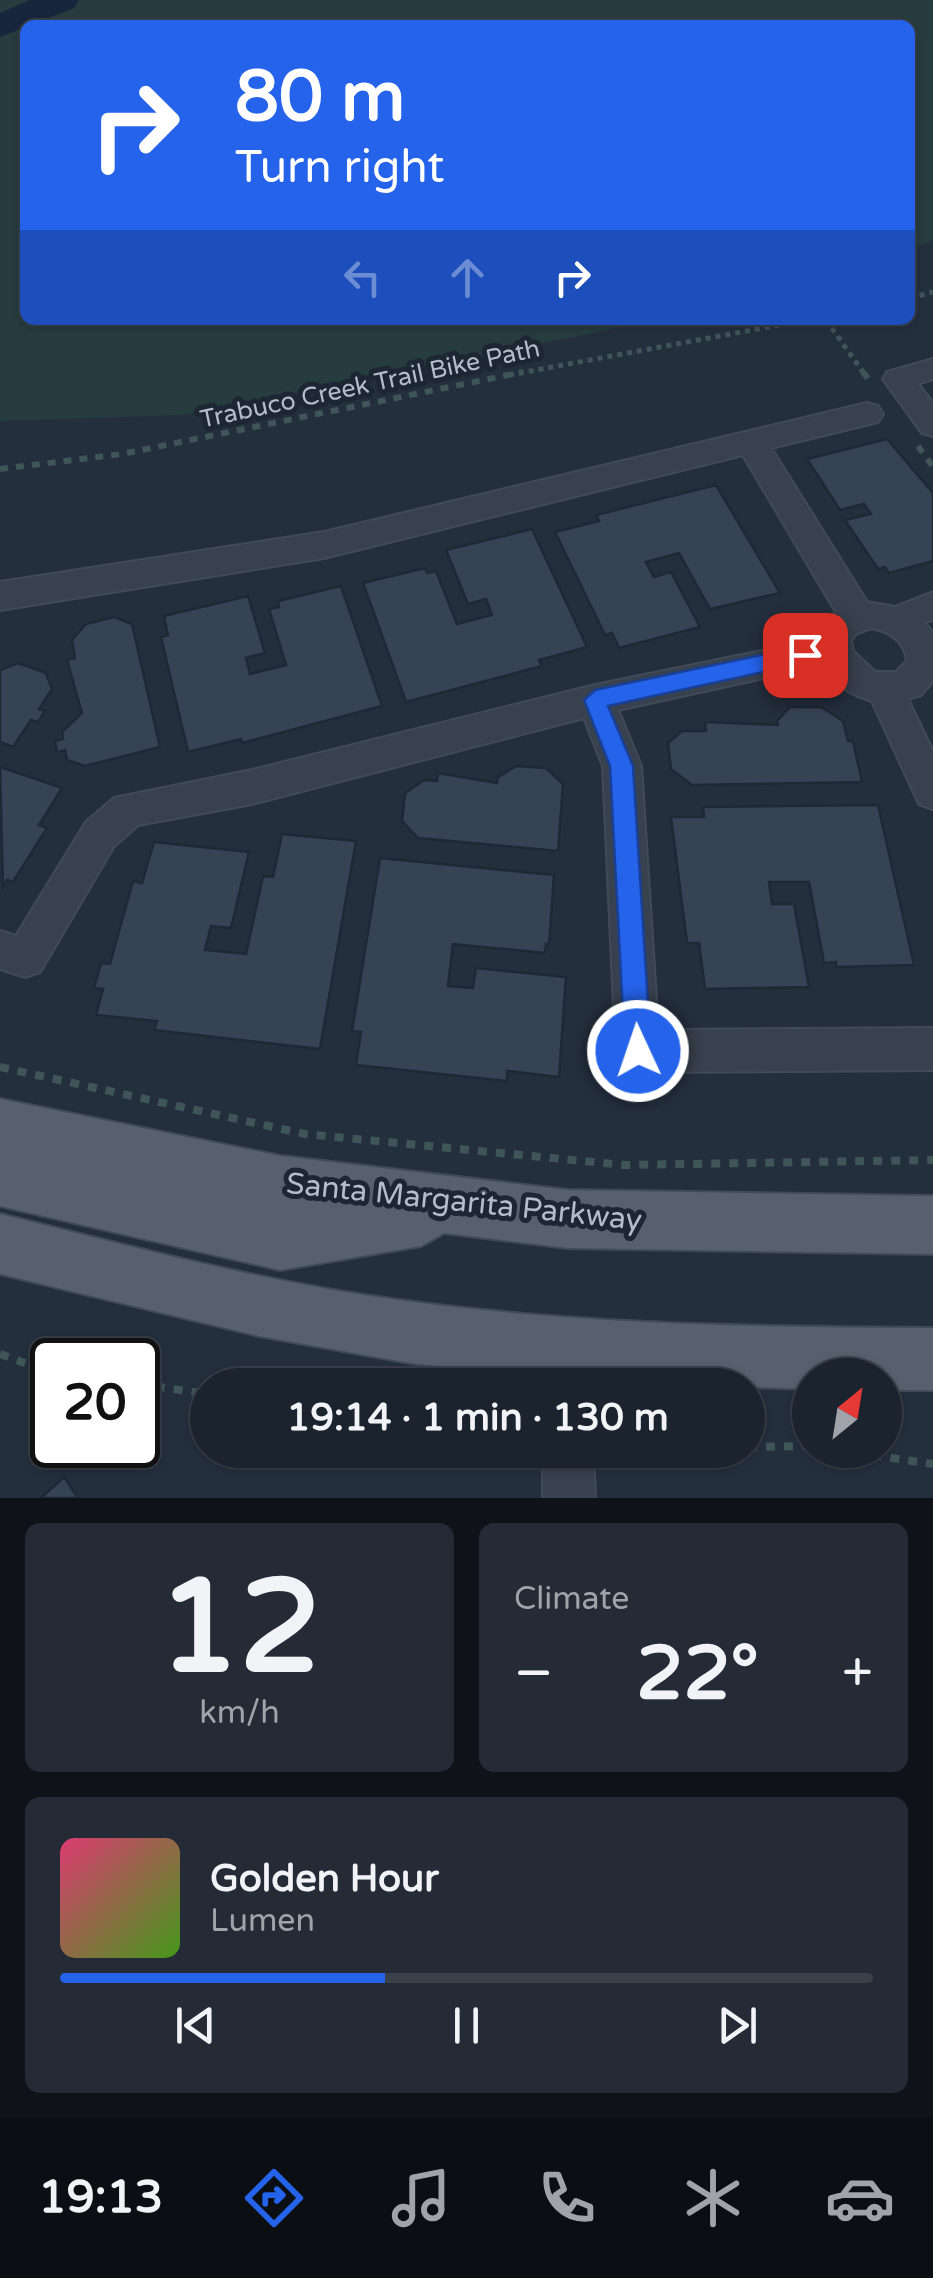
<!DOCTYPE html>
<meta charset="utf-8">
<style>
:root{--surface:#1b232e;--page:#242b36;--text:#f1f3f6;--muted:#a0a4aa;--line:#39404a;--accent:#2563eb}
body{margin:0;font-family:"Varela Round",sans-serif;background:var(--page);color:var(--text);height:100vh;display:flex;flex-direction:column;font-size:38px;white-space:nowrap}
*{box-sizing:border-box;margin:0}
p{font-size:32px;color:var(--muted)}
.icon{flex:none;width:55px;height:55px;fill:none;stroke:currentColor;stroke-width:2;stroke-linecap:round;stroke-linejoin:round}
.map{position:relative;height:1498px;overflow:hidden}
.sheet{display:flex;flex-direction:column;gap:25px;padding:25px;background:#0f1319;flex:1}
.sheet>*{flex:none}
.guide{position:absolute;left:20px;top:20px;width:895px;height:305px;border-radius:15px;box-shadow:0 2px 8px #0004,0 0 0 2px var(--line);background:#2563eb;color:#fff;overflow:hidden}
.needle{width:65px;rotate:30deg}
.controls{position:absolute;left:792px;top:1358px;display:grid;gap:20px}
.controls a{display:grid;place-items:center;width:110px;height:110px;border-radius:50%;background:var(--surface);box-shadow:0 2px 8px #0004,0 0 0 2px var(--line);font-size:50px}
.speed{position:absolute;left:30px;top:1338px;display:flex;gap:20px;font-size:50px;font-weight:700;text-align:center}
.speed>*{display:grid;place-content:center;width:130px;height:130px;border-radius:50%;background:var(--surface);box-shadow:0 2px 8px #0004,0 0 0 2px var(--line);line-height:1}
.speed .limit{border:5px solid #111;border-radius:15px;background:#fff;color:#111}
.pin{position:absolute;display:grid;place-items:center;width:85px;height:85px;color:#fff;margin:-42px;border-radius:20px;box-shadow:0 5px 15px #0006}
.me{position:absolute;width:110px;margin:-55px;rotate:357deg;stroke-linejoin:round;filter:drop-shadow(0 0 8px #0008)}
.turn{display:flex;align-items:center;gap:35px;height:210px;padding:0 50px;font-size:45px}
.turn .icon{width:130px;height:130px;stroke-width:2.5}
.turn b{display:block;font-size:70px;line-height:85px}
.lanes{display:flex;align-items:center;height:95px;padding:0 50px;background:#0003;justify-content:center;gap:50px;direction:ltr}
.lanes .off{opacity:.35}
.big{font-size:75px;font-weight:800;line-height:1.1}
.sheet .widget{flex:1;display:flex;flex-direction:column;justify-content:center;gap:15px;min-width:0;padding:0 35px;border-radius:15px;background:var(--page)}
.sheet .dial{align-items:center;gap:0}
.dial b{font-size:130px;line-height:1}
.song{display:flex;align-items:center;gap:30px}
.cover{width:120px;height:120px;border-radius:15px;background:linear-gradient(135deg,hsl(340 70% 55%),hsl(100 70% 35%))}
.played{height:10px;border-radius:5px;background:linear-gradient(90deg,var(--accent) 40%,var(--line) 40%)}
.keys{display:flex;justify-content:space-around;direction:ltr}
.heat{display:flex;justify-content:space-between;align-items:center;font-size:55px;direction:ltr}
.sheet .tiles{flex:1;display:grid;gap:25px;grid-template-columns:1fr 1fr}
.widget:last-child{grid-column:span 2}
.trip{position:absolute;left:190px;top:1368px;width:575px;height:100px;border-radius:50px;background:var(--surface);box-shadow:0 2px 8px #0004,0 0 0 2px var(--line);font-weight:800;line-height:100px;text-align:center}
.tab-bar{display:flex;height:160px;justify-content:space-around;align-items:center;background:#0b0e12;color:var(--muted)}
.tab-bar .icon{width:70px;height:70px}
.tab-bar .selected{color:var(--accent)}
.tab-bar b{font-size:45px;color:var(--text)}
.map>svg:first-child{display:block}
</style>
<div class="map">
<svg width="933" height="1498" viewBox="0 0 933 1498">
<rect width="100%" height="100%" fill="#242f3e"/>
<!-- green -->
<path fill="#263c3f" d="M0,0H933V240L910,250V25H25V320H659L182,415L0,421Z"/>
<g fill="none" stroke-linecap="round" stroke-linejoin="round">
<!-- river -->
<path fill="#17263c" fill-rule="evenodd" d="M30,0H79L74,8L0,37V13Z"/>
</g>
<!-- building -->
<g fill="#364354" stroke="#1f2835" stroke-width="2.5">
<path d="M887,439L933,493V561L889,573L885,567L878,569L845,520L871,514L864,504L840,510L807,459Z"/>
<path d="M716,485L780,593L710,609L679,553L646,562L654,577L671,572L700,627L619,648L612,633L605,635L555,532L599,521L596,515Z"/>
<path d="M532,529L587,647L539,660L542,666L406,702L363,583L425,568L427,573L436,571L457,624L492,615L486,599L468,604L446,550Z"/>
<path d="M341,586L382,706L242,743L241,739L188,752L161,637L168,635L164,616L248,596L265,653L246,658L250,674L286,665L269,609L279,607L278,601Z"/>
<path d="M114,617L132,624L160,747L85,766L67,760L65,750L57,752L55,741L63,739L62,732L82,713L67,660L75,658L72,640L86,624Z"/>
<path d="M18,663L46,673L52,689L39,709L45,711L38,722L31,720L13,747L0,742V670Z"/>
<path d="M790,707H821L843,721L848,741H853L862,782L692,785L671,769L668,743L682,731H706L705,722L778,725L777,721Z"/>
<path d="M516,766L546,768L563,784L558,851L418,838L402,821L405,793L424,780L437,781L438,773L497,783L498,777Z"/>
<path d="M0,767L62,788L39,825L47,828L13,882L7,880L3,887Z"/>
<path d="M878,805L914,965L836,967V962L824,963L809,882H769L772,904H794L809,987L705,989L699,943H687L671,817H704L703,807Z"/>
<path d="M282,834L356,841L320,1049L154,1030L157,1021L96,1015L103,989L94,988L101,963L110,964L133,881L142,883L154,842L249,852L231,928L211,926L205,950L246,954L263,876L273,877Z"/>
<path d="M380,858L554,875L549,945L546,944L545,953L453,944L448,986L473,988L476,968L566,977L559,1077L507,1071V1081L356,1065L361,1032L352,1031Z"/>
<path d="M64,1477L78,1498H41Z"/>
</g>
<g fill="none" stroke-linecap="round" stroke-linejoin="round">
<defs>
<g id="minor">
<path d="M933,359V379L918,384L933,403V436L922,433L883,379L887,372Z"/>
<path d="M867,403L878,406L883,414L878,422L771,448L867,602L895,607L933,592V620L924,622L933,633V681L921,695L908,699L933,752V809L919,804L872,701C851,695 837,686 825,669H805L618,710L641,766L658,1030L933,1028V1070L638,1072L623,1066L616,1051L603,766L584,718L252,804L138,825L114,846L40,972L25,977L0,969V931L16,936L86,822L114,798L252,770L595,685L816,640L821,628L836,612L743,455L324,558L0,610V582L324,532ZM872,628C890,632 905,641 907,661L896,672H875L853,651L851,640L857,633Z"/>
<path d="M566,1324L583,1331L590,1348L592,1385H542V1348L549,1331Z"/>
<path d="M543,1450H593L595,1498H543Z"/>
</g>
<g id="major">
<path d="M0,1099L281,1156L568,1190L933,1196V1254L568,1248L444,1233L421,1246L280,1270L0,1206Z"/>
<path d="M0,1214C121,1244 241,1276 364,1295C552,1324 743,1327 933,1328V1390H885V1375H810V1389L610,1382L416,1364L259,1336L0,1274Z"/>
</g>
</defs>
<!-- minor casing -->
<use href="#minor" stroke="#414a57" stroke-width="4"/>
<!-- major casing -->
<use href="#major" stroke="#414a57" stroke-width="4"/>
<!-- path-far2 -->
<g stroke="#3f5557" stroke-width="5" stroke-dasharray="5 5" stroke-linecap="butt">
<path d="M910,298L933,292"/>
<path d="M826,320L865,375"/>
<path d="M509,375L806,320"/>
</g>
<!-- path-far1 -->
<g stroke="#3f5557" stroke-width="6" stroke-dasharray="8 8" stroke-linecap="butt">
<path d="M863,372L869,380"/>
<path d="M918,446L933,467"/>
<path d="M0,469L122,454L523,372"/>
</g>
<!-- path -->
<g stroke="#3f5557" stroke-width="8" stroke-dasharray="9 9" stroke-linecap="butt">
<path d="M0,1067L305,1134L624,1165L933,1160"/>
<path d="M0,1354L52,1373"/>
<path d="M138,1384L208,1394"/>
<path d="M748,1447L810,1446"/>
<path d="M837,1450L933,1464"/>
</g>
<!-- minor -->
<use href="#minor" fill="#38414e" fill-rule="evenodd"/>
<!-- major -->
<use href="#major" fill="#56606e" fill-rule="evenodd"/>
</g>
<!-- route -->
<path fill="#2563eb" stroke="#184099" stroke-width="2.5" d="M805,646L816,655L813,661L608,706L633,766L651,1051L647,1060L638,1064L628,1060L625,1051L610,766L584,700L595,690Z"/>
<g text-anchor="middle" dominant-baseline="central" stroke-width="10" stroke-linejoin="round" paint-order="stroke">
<!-- street labels -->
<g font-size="25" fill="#b4bcc9" stroke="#1d2633">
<text transform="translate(370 384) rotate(-12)">Trabuco Creek Trail Bike Path</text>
</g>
<!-- near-street labels -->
<g font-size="30" fill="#b4bcc9" stroke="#1d2633">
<text transform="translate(464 1202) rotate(6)">Santa Margarita Parkway</text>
</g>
</g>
</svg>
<div class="controls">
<a><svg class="needle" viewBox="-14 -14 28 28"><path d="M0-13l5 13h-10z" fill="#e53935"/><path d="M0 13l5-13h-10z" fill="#a0a4aa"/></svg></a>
</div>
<div class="speed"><div class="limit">20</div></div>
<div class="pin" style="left:805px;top:655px;background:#d93025"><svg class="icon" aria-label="arrive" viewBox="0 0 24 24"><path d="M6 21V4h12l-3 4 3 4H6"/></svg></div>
<svg class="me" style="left:638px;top:1051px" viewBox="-20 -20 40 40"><circle r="17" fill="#2563eb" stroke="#fff" stroke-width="3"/><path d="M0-11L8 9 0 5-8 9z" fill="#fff"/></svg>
<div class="trip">19:14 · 1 min · 130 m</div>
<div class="guide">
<div class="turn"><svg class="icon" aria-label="right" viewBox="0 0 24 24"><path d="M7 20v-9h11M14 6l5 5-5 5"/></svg><div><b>80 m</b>Turn right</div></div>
<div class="lanes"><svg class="icon off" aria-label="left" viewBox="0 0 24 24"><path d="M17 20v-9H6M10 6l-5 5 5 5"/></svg><svg class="icon off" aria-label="ahead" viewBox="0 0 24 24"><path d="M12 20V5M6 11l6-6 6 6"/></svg><svg class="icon" aria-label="right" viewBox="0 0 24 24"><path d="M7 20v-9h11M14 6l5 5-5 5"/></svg></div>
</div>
</div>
<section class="sheet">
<div class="tiles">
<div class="widget dial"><b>12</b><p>km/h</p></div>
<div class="widget"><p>Climate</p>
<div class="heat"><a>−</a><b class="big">22°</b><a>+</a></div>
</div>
<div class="widget">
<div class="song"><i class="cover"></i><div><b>Golden Hour</b><p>Lumen</p></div></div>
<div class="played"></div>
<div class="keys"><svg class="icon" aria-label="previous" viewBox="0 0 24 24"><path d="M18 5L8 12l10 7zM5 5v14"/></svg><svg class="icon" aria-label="pause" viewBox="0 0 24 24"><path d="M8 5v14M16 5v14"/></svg><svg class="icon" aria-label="next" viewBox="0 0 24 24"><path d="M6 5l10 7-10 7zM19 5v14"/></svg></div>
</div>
</div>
</section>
<nav class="tab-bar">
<b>19:13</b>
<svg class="icon selected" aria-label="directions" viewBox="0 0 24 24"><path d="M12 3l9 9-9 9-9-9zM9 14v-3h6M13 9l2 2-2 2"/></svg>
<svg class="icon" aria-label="music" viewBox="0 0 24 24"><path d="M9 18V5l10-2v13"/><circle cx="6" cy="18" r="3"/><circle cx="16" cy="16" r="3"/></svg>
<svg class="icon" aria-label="phone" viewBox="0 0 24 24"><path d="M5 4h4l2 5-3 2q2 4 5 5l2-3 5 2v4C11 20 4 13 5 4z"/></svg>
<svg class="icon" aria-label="climate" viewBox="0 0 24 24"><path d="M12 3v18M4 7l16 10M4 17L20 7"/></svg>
<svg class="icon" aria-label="car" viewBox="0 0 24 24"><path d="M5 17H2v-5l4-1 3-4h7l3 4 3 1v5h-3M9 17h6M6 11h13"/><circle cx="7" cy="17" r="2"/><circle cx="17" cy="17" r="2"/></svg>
</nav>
